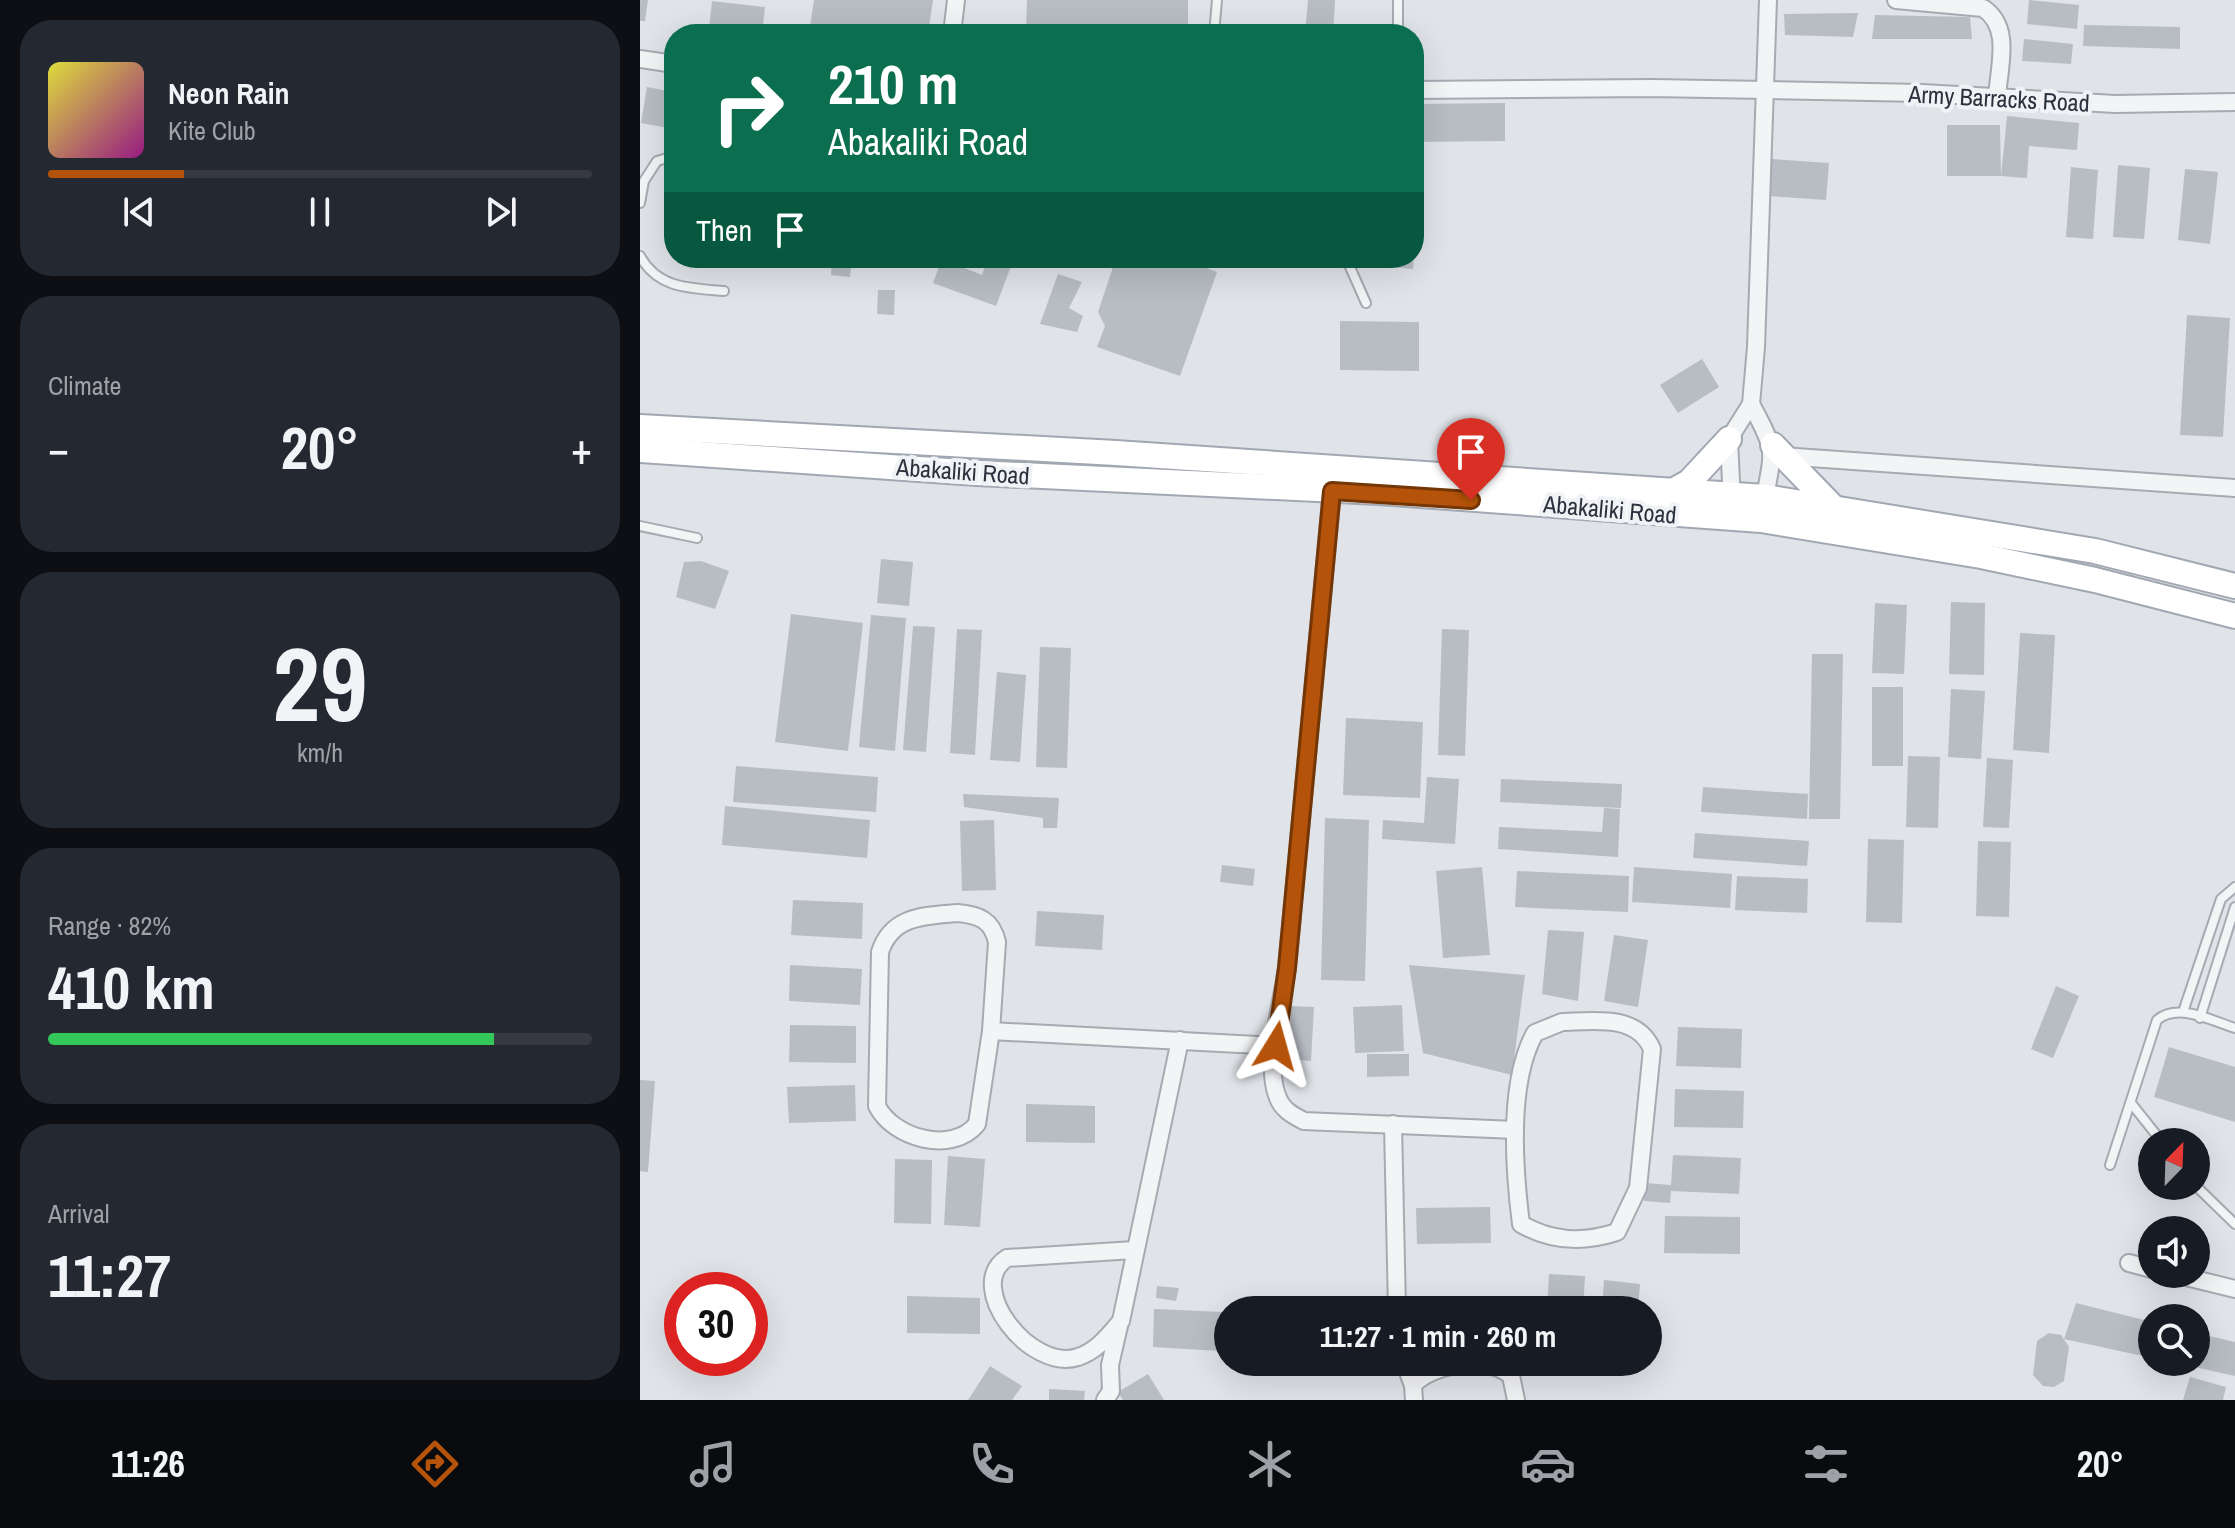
<!DOCTYPE html>
<meta charset="utf-8">
<style>
:root{--surface:#171b24;--page:#242831;--text:#f1f3f6;--muted:#9ea1a6;--line:#363941;--accent:#b45309}
body{margin:0;font-family:"Archivo Narrow",sans-serif;background:var(--page);color:var(--text);height:100vh;display:flex;flex-direction:column;font-size:30px;white-space:nowrap}
*{box-sizing:border-box;margin:0}
p{font-size:26px;color:var(--muted)}
.icon{flex:none;width:44px;height:44px;fill:none;stroke:currentColor;stroke-width:2;stroke-linecap:round;stroke-linejoin:round}
.map{position:relative;flex:1;overflow:hidden}
.panel{display:flex;flex-direction:column;gap:20px;padding:20px;background:#0d0f14;width:640px}
.panel>*{flex:none}
.hud{position:absolute;left:24px;top:24px;width:760px;height:244px;border-radius:32px;box-shadow:0 8px 32px #0002;background:#0b6e4f;color:#fff;overflow:hidden}
.needle{width:52px;rotate:23deg}
.tools{position:absolute;left:1498px;top:1128px;display:grid;gap:16px}
.tools a{display:grid;place-items:center;width:72px;height:72px;border-radius:50%;background:var(--surface);box-shadow:0 8px 32px #0002;font-size:40px}
.speed{position:absolute;left:24px;top:1272px;display:flex;gap:16px;font-size:40px;font-weight:700;text-align:center}
.speed>*{display:grid;place-content:center;width:104px;height:104px;border-radius:50%;background:var(--surface);box-shadow:0 8px 32px #0002;line-height:1}
.speed .limit{border:12px solid #d22;background:#fff;color:#111}
.pin{position:absolute;display:grid;place-items:center;width:68px;height:68px;color:#fff;margin:-82px -34px;border-radius:50% 50% 50% 0;rotate:-45deg;box-shadow:0 0 8px #0007}
.pin .icon{rotate:45deg}
.me{position:absolute;width:88px;margin:-44px;rotate:8deg;stroke-linejoin:round;filter:drop-shadow(0 0 6px #0008)}
.turn{display:flex;align-items:center;gap:28px;height:168px;padding:0 32px;font-size:36px}
.turn .icon{width:104px;height:104px;stroke-width:2.5}
.turn b{display:block;font-size:56px;line-height:68px}
.then{display:flex;align-items:center;height:76px;padding:0 32px;background:#0003;gap:16px;font-size:30px}
.big{font-size:60px;font-weight:700;line-height:1.1}
.panel .tile{flex:1;display:flex;flex-direction:column;justify-content:center;gap:12px;min-width:0;padding:0 28px;border-radius:32px;background:var(--page)}
.panel .dial{align-items:center;gap:0}
.dial b{font-size:104px;line-height:1}
.song{display:flex;align-items:center;gap:24px}
.cover{width:96px;height:96px;border-radius:12px;background:linear-gradient(135deg,hsl(60 70% 55%),hsl(310 70% 35%))}
.played{height:8px;border-radius:4px;background:linear-gradient(90deg,var(--accent) 25%,var(--line) 25%)}
.keys{display:flex;justify-content:space-around;direction:ltr}
.heat{display:flex;justify-content:space-between;align-items:center;font-size:44px;direction:ltr}
.charge{height:12px;border-radius:6px;background:linear-gradient(90deg,#34c759 82%,var(--line) 0)}
.trip{position:absolute;left:574px;top:1296px;width:448px;height:80px;border-radius:40px;background:var(--surface);box-shadow:0 8px 32px #0002;font-weight:700;line-height:80px;text-align:center}
.dock{display:flex;height:128px;justify-content:space-around;align-items:center;background:#090b0e;color:var(--muted)}
.dock .icon{width:56px;height:56px}
.dock .selected{color:var(--accent)}
.dock b{font-size:36px;color:var(--text)}
main{display:flex;flex:1;min-height:0}
.map>svg:first-child{display:block}
</style>
<main>
<section class="panel">
<div class="tile">
<div class="song"><i class="cover"></i><div><b>Neon Rain</b><p>Kite Club</p></div></div>
<div class="played"></div>
<div class="keys"><svg class="icon" aria-label="previous" viewBox="0 0 24 24"><path d="M18 5L8 12l10 7zM5 5v14"/></svg><svg class="icon" aria-label="pause" viewBox="0 0 24 24"><path d="M8 5v14M16 5v14"/></svg><svg class="icon" aria-label="next" viewBox="0 0 24 24"><path d="M6 5l10 7-10 7zM19 5v14"/></svg></div>
</div>
<div class="tile"><p>Climate</p>
<div class="heat"><a>−</a><b class="big">20°</b><a>+</a></div>
</div>
<div class="tile dial"><b>29</b><p>km/h</p></div>
<div class="tile"><p>Range · 82%</p><b class="big">410 km</b><div class="charge"></div></div>
<div class="tile"><p>Arrival</p><b class="big">11:27</b></div>
</section>
<div class="map">
<svg width="1595" height="1400" viewBox="0 0 1595 1400">
<rect width="100%" height="100%" fill="#e0e3e8"/>
<!-- building -->
<g fill="#b8bdc4">
<path d="M0,0H8L5,21H0Z"/>
<path d="M174,0H293L288,34H169Z"/>
<path d="M387,0H548V28L386,31Z"/>
<path d="M668,0H695L693,34H665Z"/>
<path d="M1389,0L1439,5L1437,29L1387,24Z"/>
<path d="M72,1L125,7L122,34L69,28Z"/>
<path d="M1218,13L1213,37L1145,35L1144,14Z"/>
<path d="M1235,15L1330,17L1332,39H1232Z"/>
<path d="M1444,25L1540,27V49L1443,46Z"/>
<path d="M1384,39L1433,44L1431,64L1382,61Z"/>
<path d="M7,87L34,92V129L1,123Z"/>
<path d="M865,103V141L774,142V104Z"/>
<path d="M1367,116L1439,123L1437,150L1389,146L1387,178L1361,176Z"/>
<path d="M1307,125H1360L1361,176H1307Z"/>
<path d="M1131,159L1189,163L1186,200L1128,196Z"/>
<path d="M1478,165L1510,168L1504,239L1473,237Z"/>
<path d="M1431,167L1458,170L1453,239L1426,237Z"/>
<path d="M1545,169L1578,172L1570,244L1538,240Z"/>
<path d="M192,258H212L210,277L191,275Z"/>
<path d="M348,258H374L356,306L293,283L302,259L342,275Z"/>
<path d="M476,258H539L577,272L540,376L457,347L465,326L458,312Z"/>
<path d="M713,258H774L773,269L712,264Z"/>
<path d="M418,274L442,282L429,308L443,316L437,332L400,324Z"/>
<path d="M238,290H255L254,315L237,314Z"/>
<path d="M1547,315L1590,318L1583,437L1540,435Z"/>
<path d="M700,321L779,322V371L700,370Z"/>
<path d="M1062,359L1079,387L1038,413L1020,385Z"/>
<path d="M241,559L273,562L269,606L237,603Z"/>
<path d="M61,561L89,571L75,609L36,597L44,562Z"/>
<path d="M1311,602L1345,603L1344,675L1309,674Z"/>
<path d="M1235,603L1267,605L1264,674L1232,673Z"/>
<path d="M151,614L223,623L208,751L135,742Z"/>
<path d="M231,615L266,618L255,751L219,747Z"/>
<path d="M273,626L295,627L286,752L263,750Z"/>
<path d="M317,629L342,630L335,755L310,753Z"/>
<path d="M802,629L829,630L825,756L798,755Z"/>
<path d="M1380,633L1415,635L1409,753L1373,750Z"/>
<path d="M400,647L431,648L427,768L396,767Z"/>
<path d="M1172,654H1203L1200,819H1169Z"/>
<path d="M357,672L386,675L380,762L350,760Z"/>
<rect x="1232" y="687" width="31" height="79"/>
<path d="M1311,689L1345,691L1341,759L1308,757Z"/>
<path d="M706,718L783,722L780,798L703,795Z"/>
<path d="M1268,756L1300,757L1298,828L1266,827Z"/>
<path d="M1347,758L1373,760L1369,828L1343,827Z"/>
<path d="M96,766L238,777L236,812L93,802Z"/>
<path d="M787,777L819,779L815,844L742,839L743,820L784,823Z"/>
<path d="M861,779L982,784L981,808L860,802Z"/>
<path d="M1063,787L1168,794L1167,819L1061,812Z"/>
<path d="M323,794L419,798L417,828H403V818L324,807Z"/>
<path d="M85,806L230,820L227,858L82,845Z"/>
<path d="M964,808L980,809L978,857L858,849L859,827L962,832Z"/>
<path d="M685,818L729,820L725,981L681,980Z"/>
<path d="M354,820L356,890L322,891L320,821Z"/>
<path d="M1055,833L1169,841L1167,866L1053,858Z"/>
<path d="M1228,839L1264,840L1262,923L1226,922Z"/>
<path d="M1338,841L1371,842L1369,917L1336,916Z"/>
<path d="M582,865L615,869L613,886L580,882Z"/>
<path d="M842,867L850,955L803,958L796,871Z"/>
<path d="M994,867L1092,874L1090,908L992,902Z"/>
<path d="M877,871L989,876L988,912L875,907Z"/>
<path d="M1097,876L1168,879L1167,913L1095,910Z"/>
<path d="M153,900L223,903L222,939L151,935Z"/>
<path d="M397,911L464,915L462,950L395,946Z"/>
<path d="M908,930L944,932L938,1001L902,994Z"/>
<path d="M974,935L1008,940L998,1007L964,1001Z"/>
<path d="M150,965L222,969L220,1005L149,1001Z"/>
<path d="M769,965L885,975L872,1075L783,1053Z"/>
<path d="M1416,986L1439,996L1413,1058L1391,1049Z"/>
<path d="M762,1005L764,1051L715,1053L713,1007Z"/>
<path d="M651,1006L674,1007L671,1061L648,1059Z"/>
<path d="M150,1025L216,1026V1063L149,1062Z"/>
<path d="M1038,1027L1102,1029L1101,1068L1036,1066Z"/>
<path d="M1529,1047L1595,1067V1122L1514,1097Z"/>
<path d="M727,1054H769V1076L727,1077Z"/>
<path d="M0,1080L15,1081L8,1172L0,1171Z"/>
<path d="M215,1085L216,1121L149,1123L147,1087Z"/>
<path d="M1035,1089L1104,1091L1103,1128L1034,1127Z"/>
<path d="M386,1104L455,1106V1143L386,1142Z"/>
<path d="M1033,1155L1101,1158L1099,1194L1031,1191L1030,1203L1004,1201L1005,1183L1031,1185Z"/>
<path d="M308,1156L345,1159L340,1227L304,1225Z"/>
<path d="M255,1159L292,1160L291,1224L254,1223Z"/>
<path d="M850,1207L851,1243L777,1244L776,1208Z"/>
<path d="M1025,1216L1100,1217V1254L1024,1253Z"/>
<path d="M909,1274L945,1276L943,1310H907Z"/>
<path d="M964,1280L1000,1284L998,1310H962Z"/>
<path d="M517,1286L539,1288L536,1301L516,1298Z"/>
<path d="M267,1296L340,1298V1334L267,1333Z"/>
<path d="M1436,1303L1512,1322V1358L1424,1339Z"/>
<path d="M514,1309L582,1312L580,1351L513,1347Z"/>
<path d="M1409,1333L1421,1335L1429,1347L1424,1381L1414,1387L1403,1386L1393,1375L1397,1341Z"/>
<path d="M1556,1333L1595,1342V1376L1537,1363L1556,1362Z"/>
<path d="M350,1366L382,1386L372,1400H328Z"/>
<path d="M508,1374L524,1400H483L478,1392Z"/>
<path d="M1550,1377L1586,1387L1583,1400H1543Z"/>
<path d="M409,1389L445,1391L444,1400H409Z"/>
</g>
<g fill="none" stroke-linecap="round" stroke-linejoin="round">
<defs>
<g id="service">
<path d="M574,34L577,0"/>
<path d="M758,34V0"/>
<path d="M0,203L4,181L17,161L34,156"/>
<path d="M0,256C18,289 50,288 84,291"/>
<path d="M706,258L726,303"/>
<path d="M0,526L57,538"/>
<path d="M1543,1012L1581,899L1595,887"/>
<path d="M1560,1018L1595,907"/>
<path d="M1491,1103L1522,1142"/>
<path d="M1470,1165L1517,1020C1538,1002 1572,1021 1595,1028"/>
<path d="M1556,1186L1595,1224"/>
</g>
<g id="minor">
<path d="M1256,0L1343,8C1372,27 1359,66 1357,97"/>
<path d="M312,34L316,0"/>
<path d="M0,59L34,64"/>
<path d="M774,90L1012,88L1282,93L1475,104L1595,102"/>
<path d="M1111,404C1138,454 1133,449 1124,503"/>
<path d="M1142,456L1595,488"/>
<path d="M692,491L647,968C642,1001 625,1065 637,1095C641,1109 652,1115 664,1121L875,1130"/>
<path d="M1092,503L1089,439L1111,404L1116,347L1128,0"/>
<path d="M318,913C339,915 352,920 357,942L351,1031L337,1124C312,1155 253,1138 237,1106L240,952C252,915 285,916 318,913Z"/>
<path d="M922,1022C954,1021 997,1014 1012,1049L998,1188L977,1232C943,1243 912,1242 881,1224C874,1169 867,1083 895,1033Z"/>
<path d="M351,1031L636,1046"/>
<path d="M753,1124L757,1310"/>
<path d="M494,1250L367,1258C323,1286 391,1373 438,1357C457,1351 469,1335 481,1321L540,1040"/>
<path d="M1489,1263L1512,1269"/>
<path d="M1534,1274L1595,1289"/>
<path d="M764,1362L773,1385L774,1400"/>
<path d="M773,1385C792,1364 848,1354 871,1376L876,1400"/>
<path d="M465,1400L471,1391L470,1365L479,1326"/>
</g>
<g id="primary">
<path d="M0,427L476,453L1125,497L1455,551L1595,586"/>
<path d="M1133,445L1193,507"/>
<path d="M0,450L337,473L739,492L1121,520L1341,556L1455,580L1595,616"/>
<path d="M1033,491L1049,482L1089,439"/>
</g>
</defs>
<!-- service casing -->
<use href="#service" stroke="#a6aab1" stroke-width="12"/>
<!-- minor casing -->
<use href="#minor" stroke="#a6aab1" stroke-width="20"/>
<!-- primary casing -->
<use href="#primary" stroke="#a1a8b2" stroke-width="28"/>
<!-- service -->
<use href="#service" stroke="#f3f4f6" stroke-width="8"/>
<!-- minor -->
<use href="#minor" stroke="#f3f4f6" stroke-width="16"/>
<!-- primary -->
<use href="#primary" stroke="#fff" stroke-width="24"/>
</g>
<g fill="none" stroke-linecap="round" stroke-linejoin="round">
<defs>
<path id="route" d="M636,1046L647,968L692,491L831,500"/>
</defs>
<!-- route casing -->
<use href="#route" stroke="#753606" stroke-width="20"/>
<!-- route -->
<use href="#route" stroke="#b45309" stroke-width="14"/>
</g>
<g text-anchor="middle" dominant-baseline="central" stroke-width="8" stroke-linejoin="round" paint-order="stroke">
<!-- street labels -->
<g font-size="24" fill="#2b323d" stroke="#f0f2f5">
<text transform="translate(1359 98) rotate(3)">Army Barracks Road</text>
<text transform="translate(323 471) rotate(4)">Abakaliki Road</text>
<text transform="translate(970 509) rotate(5)">Abakaliki Road</text>
</g>
</g>
</svg>
<div class="tools">
<a><svg class="needle" viewBox="-14 -14 28 28"><path d="M0-13l5 13h-10z" fill="#e53935"/><path d="M0 13l5-13h-10z" fill="#9ea1a6"/></svg></a>
<a><svg class="icon" aria-label="sound" viewBox="0 0 24 24"><path d="M4 9h4l5-4v14l-5-4H4zM17 9q2 3 0 6"/></svg></a>
<a><svg class="icon" aria-label="search" viewBox="0 0 24 24"><circle cx="10" cy="10" r="6"/><path d="M15 15l6 6"/></svg></a>
</div>
<div class="speed"><div class="limit">30</div></div>
<div class="pin" style="left:831px;top:500px;background:#d93025"><svg class="icon" aria-label="arrive" viewBox="0 0 24 24"><path d="M6 21V4h12l-3 4 3 4H6"/></svg></div>
<svg class="me" style="left:636px;top:1046px" viewBox="-20 -20 40 40"><path d="M0-17L14 15 0 8-14 15z" fill="#b45309" stroke="#fff" stroke-width="4"/></svg>
<div class="trip">11:27 · 1 min · 260 m</div>
<div class="hud">
<div class="turn"><svg class="icon" aria-label="right" viewBox="0 0 24 24"><path d="M7 20v-9h11M14 6l5 5-5 5"/></svg><div><b>210 m</b>Abakaliki Road</div></div>
<div class="then">Then<svg class="icon" aria-label="arrive" viewBox="0 0 24 24"><path d="M6 21V4h12l-3 4 3 4H6"/></svg></div>
</div>
</div>
</main>
<nav class="dock">
<b>11:26</b>
<svg class="icon selected" aria-label="directions" viewBox="0 0 24 24"><path d="M12 3l9 9-9 9-9-9zM9 14v-3h6M13 9l2 2-2 2"/></svg>
<svg class="icon" aria-label="music" viewBox="0 0 24 24"><path d="M9 18V5l10-2v13"/><circle cx="6" cy="18" r="3"/><circle cx="16" cy="16" r="3"/></svg>
<svg class="icon" aria-label="phone" viewBox="0 0 24 24"><path d="M5 4h4l2 5-3 2q2 4 5 5l2-3 5 2v4C11 20 4 13 5 4z"/></svg>
<svg class="icon" aria-label="climate" viewBox="0 0 24 24"><path d="M12 3v18M4 7l16 10M4 17L20 7"/></svg>
<svg class="icon" aria-label="car" viewBox="0 0 24 24"><path d="M5 17H2v-5l4-1 3-4h7l3 4 3 1v5h-3M9 17h6M6 11h13"/><circle cx="7" cy="17" r="2"/><circle cx="17" cy="17" r="2"/></svg>
<svg class="icon" aria-label="filters" viewBox="0 0 24 24"><path d="M4 7h16M4 17h16"/><circle cx="9" cy="7" r="2"/><circle cx="15" cy="17" r="2"/></svg>
<b>20°</b>
</nav>
